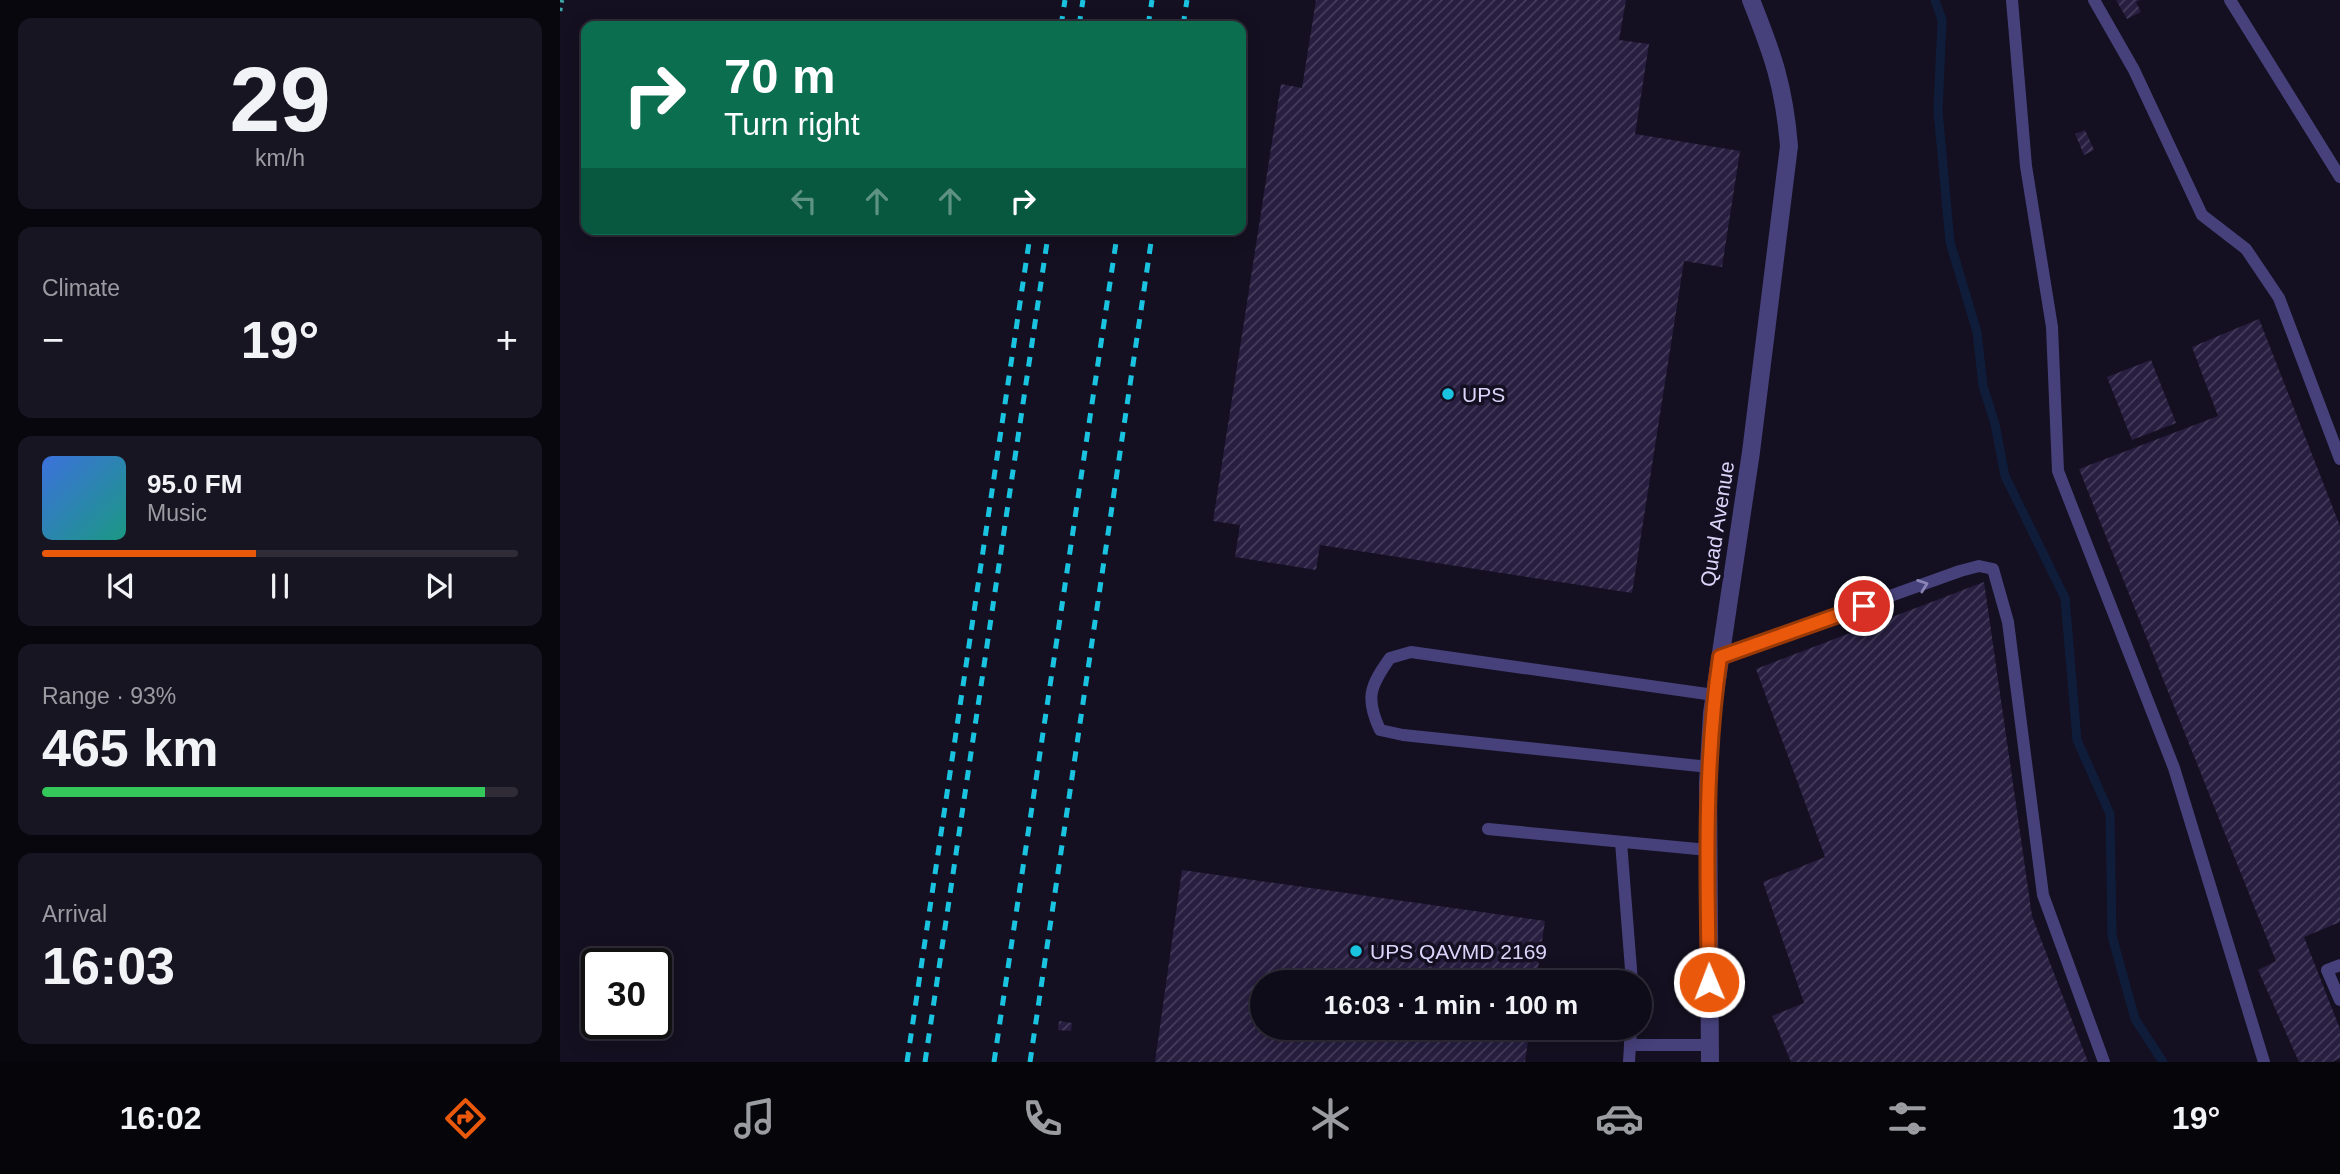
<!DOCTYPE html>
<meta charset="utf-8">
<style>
:root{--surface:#0f0c19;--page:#181522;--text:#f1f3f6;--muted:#9b9ba2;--line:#2f2c38;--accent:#ea580c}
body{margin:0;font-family:Helvetica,sans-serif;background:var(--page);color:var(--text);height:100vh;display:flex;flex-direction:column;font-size:26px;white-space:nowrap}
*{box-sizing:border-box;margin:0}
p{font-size:23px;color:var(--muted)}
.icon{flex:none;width:38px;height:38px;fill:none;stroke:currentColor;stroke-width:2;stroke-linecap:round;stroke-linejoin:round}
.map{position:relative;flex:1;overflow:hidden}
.side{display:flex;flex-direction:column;gap:18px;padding:18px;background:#08070e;width:560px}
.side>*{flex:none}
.top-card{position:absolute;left:21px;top:21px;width:665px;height:214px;border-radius:14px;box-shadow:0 4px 18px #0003,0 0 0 2px var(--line);background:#0b6e4f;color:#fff;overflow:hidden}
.speed{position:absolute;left:21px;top:948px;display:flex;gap:14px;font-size:35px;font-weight:700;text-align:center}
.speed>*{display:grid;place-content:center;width:91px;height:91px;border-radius:50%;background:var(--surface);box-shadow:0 4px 18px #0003,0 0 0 2px var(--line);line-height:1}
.speed .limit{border:4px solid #111;border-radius:10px;background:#fff;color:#111}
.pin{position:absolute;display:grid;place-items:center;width:60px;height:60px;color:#fff;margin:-30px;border:4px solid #fff;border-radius:50%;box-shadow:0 2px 7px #0007}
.me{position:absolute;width:77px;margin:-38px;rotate:359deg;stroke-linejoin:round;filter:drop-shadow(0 0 5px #0008)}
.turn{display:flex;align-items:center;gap:24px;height:147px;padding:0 28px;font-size:32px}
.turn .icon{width:91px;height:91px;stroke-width:2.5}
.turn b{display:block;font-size:49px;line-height:60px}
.lanes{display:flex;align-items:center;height:66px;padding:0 28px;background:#0003;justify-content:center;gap:35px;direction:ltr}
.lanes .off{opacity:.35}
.big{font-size:52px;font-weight:800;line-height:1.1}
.side .widget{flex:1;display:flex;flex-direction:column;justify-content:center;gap:10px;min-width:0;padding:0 24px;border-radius:14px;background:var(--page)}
.side .dial{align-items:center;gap:0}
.dial b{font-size:91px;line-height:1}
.song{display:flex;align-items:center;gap:21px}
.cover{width:84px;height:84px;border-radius:10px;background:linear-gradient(135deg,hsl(220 70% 55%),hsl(170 70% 35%))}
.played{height:7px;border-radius:4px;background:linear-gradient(90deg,var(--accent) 45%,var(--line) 45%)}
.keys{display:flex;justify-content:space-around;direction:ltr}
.heat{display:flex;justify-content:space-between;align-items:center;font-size:38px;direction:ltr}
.charge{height:10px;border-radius:5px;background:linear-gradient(90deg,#34c759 93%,var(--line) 0)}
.trip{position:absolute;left:690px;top:970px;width:402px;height:70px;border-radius:35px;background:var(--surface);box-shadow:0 4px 18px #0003,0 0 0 2px var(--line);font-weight:800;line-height:70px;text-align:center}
.tab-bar{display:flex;height:112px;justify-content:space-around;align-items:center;background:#06050a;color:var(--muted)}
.tab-bar .icon{width:49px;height:49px}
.tab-bar .active{color:var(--accent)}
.tab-bar b{font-size:32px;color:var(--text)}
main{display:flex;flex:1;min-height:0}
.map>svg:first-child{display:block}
</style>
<main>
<section class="side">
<div class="widget dial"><b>29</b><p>km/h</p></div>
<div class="widget"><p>Climate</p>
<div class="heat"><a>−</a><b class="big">19°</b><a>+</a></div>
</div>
<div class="widget">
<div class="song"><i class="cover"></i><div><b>95.0 FM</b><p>Music</p></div></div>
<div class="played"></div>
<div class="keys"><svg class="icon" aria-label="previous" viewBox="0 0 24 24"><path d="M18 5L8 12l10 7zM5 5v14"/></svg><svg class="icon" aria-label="pause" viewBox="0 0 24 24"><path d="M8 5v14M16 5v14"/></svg><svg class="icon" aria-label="next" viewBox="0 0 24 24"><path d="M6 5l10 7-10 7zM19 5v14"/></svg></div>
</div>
<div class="widget"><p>Range · 93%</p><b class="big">465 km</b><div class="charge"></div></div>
<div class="widget"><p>Arrival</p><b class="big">16:03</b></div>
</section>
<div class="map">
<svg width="1780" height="1062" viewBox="0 0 1780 1062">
<defs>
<pattern id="building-hatch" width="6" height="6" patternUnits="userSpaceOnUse" patternTransform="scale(1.75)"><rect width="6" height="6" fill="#271e40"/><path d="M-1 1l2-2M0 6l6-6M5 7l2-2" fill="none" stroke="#463e5c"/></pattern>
</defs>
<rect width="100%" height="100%" fill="#141021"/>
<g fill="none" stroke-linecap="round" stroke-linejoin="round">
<!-- stream -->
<path stroke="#0f1d3b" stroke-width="9" d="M1375,0L1382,20L1378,111L1390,242L1417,332L1423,386L1435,424L1445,476L1505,598L1517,740L1550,814L1552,936L1575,1019L1603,1062"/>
</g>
<!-- building -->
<g fill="url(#building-hatch)">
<path d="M756,0H1066L1059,40L1089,44L1075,134L1180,151L1162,267L1124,261L1072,593L760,545L756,570L675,557L680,525L653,521L721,84L742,88Z"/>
<path d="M1556,0H1580L1576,2L1581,12L1567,19Z"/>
<path d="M1525,130L1534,150L1524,155L1515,134Z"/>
<path d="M1699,319L1780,526V922L1744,937L1780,1029V1058L1772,1062H1739L1698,970L1716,961L1519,469L1658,416L1632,347Z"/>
<path d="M1591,360L1616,423L1572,440L1547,377Z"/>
<path d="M1424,582L1472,916L1528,1062H1231L1212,1016L1244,1003L1203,882L1265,857L1196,669Z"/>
<path d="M622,870L985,921L976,982H702V1027H970L965,1062H595Z"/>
<path d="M499,1021L512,1023L511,1031L498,1030Z"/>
</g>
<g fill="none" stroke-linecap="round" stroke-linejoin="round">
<!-- path -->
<path stroke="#3ca7a6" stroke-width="4.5" stroke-dasharray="3.5 5" stroke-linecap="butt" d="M0,11L2,0"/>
<!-- lane -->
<g stroke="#46417b" stroke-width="12">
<path d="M1452,0L1466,166L1492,327L1498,471L1614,768L1704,1062"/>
<path d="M1534,0L1574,70L1642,215L1686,249L1719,298L1780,459"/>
<path d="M1670,0L1780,177"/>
<path d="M1160,657L1400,571L1419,566L1433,569L1448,622L1483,895L1544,1062"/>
<path d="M1149,767L843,735L820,730C805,698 810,686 830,658L851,652L1154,695"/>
<path d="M928,829L1148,850"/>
<path d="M1061,842L1072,982"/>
<path d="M1780,965L1767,970L1780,1000"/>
<path d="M1070,1045H1150"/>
<path d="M1069,1062L1071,1027"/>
</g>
<!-- street -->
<path stroke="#46417b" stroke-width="18" d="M1150,1062L1148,783L1152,713L1191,452L1229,146C1224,86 1213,55 1191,0"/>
<!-- rail -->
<g stroke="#1ac4e1" stroke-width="5" stroke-dasharray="10 9" stroke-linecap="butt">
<path d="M501,26L505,0"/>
<path d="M519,26L523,0"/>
<path d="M588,26L592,0"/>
<path d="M623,26L627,0"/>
<path d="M347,1062L471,229"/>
<path d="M365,1062L489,229"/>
<path d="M434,1062L558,229"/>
<path d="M470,1062L593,229"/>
</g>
</g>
<!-- one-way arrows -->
<defs><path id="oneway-chevron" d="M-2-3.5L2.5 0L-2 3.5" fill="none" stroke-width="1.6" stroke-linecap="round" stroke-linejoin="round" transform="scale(1.75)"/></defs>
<use stroke="#8984b4" href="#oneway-chevron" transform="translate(1363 585) rotate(-20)"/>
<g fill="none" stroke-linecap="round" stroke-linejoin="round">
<defs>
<path id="route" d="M1149,982C1147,873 1144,765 1160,657L1304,606"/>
</defs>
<!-- route casing -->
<use href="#route" stroke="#983908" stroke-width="18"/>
<!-- route -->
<use href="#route" stroke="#ea580c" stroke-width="12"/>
</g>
<!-- markers -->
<g fill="#1ac4e1" stroke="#141021" stroke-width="2.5">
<circle cx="888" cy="394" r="7"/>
<circle cx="796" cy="951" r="7"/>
</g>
<g text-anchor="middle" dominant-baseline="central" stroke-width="7" stroke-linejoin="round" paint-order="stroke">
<!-- poi labels -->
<g font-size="21" fill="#dbd5fa" stroke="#141021" text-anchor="start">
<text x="902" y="394">UPS</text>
<text x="810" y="951">UPS QAVMD 2169</text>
</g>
<!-- street labels -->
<g font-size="21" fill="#dbd5fa" stroke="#141021">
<text transform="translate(1157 524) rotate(-81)">Quad Avenue</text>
</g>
</g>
</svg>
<div class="speed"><div class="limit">30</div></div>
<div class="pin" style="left:1304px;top:606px;background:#d93025"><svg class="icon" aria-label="arrive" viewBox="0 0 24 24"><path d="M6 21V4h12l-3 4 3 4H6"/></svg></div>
<svg class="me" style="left:1149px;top:982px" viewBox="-20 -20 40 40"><circle r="17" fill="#ea580c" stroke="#fff" stroke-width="3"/><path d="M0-11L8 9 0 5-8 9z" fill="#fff"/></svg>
<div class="trip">16:03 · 1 min · 100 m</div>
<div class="top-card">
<div class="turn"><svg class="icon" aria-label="right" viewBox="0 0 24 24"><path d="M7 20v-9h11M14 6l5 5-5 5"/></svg><div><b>70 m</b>Turn right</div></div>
<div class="lanes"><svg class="icon off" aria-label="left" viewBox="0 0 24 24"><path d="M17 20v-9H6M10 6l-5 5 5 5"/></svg><svg class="icon off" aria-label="ahead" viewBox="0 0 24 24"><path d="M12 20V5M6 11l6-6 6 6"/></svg><svg class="icon off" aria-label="ahead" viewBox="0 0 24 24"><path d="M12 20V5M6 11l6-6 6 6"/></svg><svg class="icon" aria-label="right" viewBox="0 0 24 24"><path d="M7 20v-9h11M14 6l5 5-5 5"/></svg></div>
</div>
</div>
</main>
<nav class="tab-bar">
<b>16:02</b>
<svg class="icon active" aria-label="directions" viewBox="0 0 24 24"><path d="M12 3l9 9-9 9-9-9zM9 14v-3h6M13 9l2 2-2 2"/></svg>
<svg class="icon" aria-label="music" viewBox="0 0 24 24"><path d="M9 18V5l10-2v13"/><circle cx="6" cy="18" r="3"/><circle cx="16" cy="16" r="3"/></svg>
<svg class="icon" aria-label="phone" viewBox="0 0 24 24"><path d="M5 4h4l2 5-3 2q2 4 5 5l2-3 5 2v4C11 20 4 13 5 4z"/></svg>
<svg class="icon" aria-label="climate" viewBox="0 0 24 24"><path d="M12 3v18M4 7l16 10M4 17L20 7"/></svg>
<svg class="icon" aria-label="car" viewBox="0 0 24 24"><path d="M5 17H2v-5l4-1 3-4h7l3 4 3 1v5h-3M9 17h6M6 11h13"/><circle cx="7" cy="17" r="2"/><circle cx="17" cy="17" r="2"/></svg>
<svg class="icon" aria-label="filters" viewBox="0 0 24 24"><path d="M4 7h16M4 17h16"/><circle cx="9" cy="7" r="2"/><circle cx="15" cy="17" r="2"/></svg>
<b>19°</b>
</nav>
